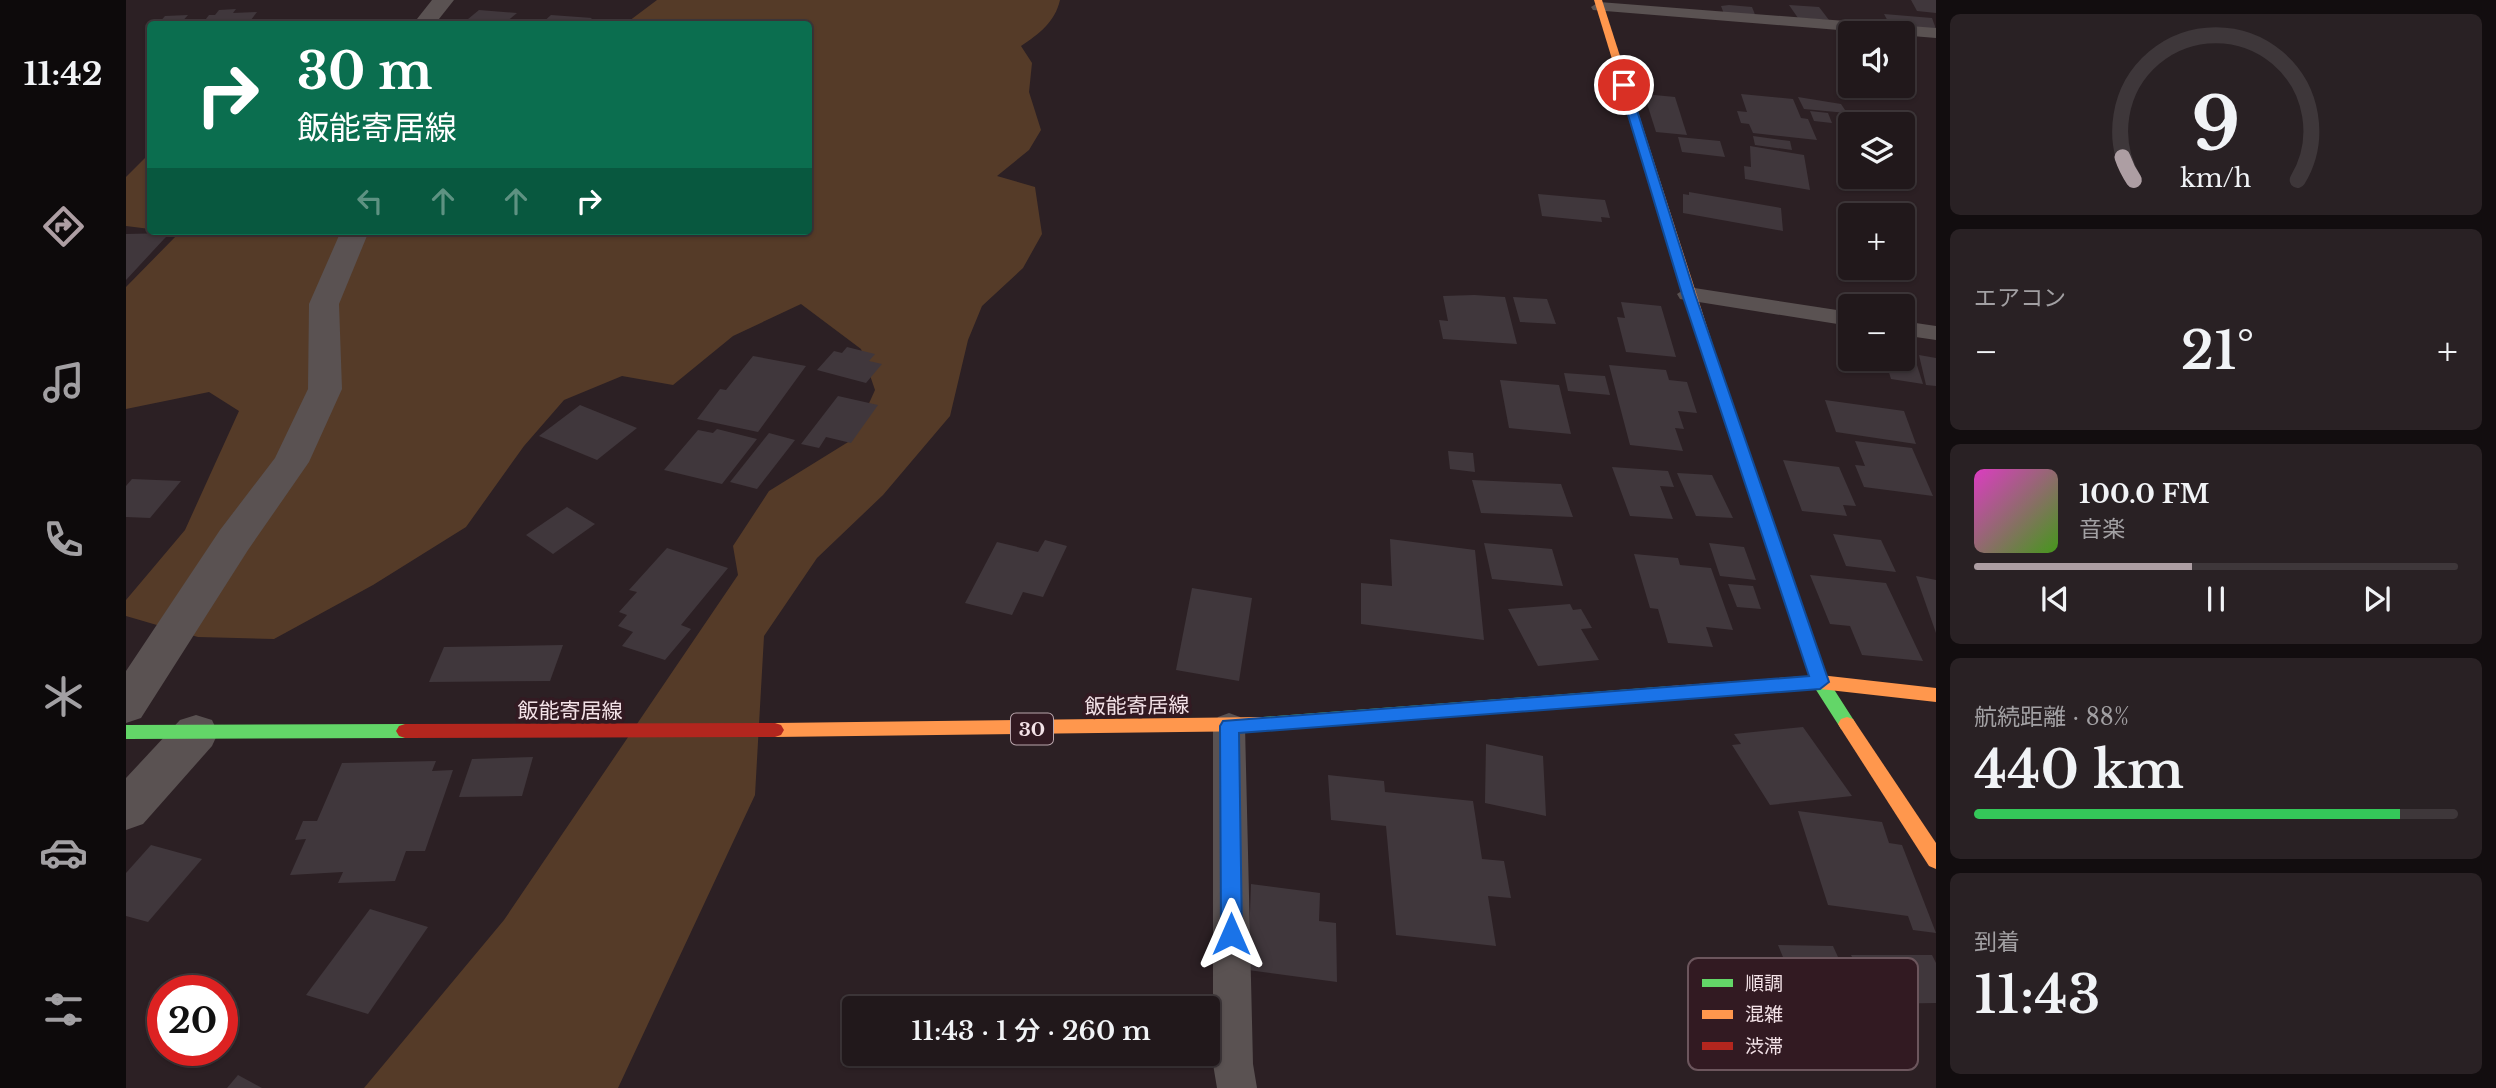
<!DOCTYPE html>
<html lang="ja">
<meta charset="utf-8">
<style>
:root{--surface:#21181b;--page:#292124;--text:#f1f3f6;--muted:#a2a0a3;--line:#3e373a;--accent:#ad9ea3}
body{margin:0;font-family:"Libre Baskerville","Noto Sans JP",serif;background:var(--page);color:var(--text);height:100vh;display:flex;flex-direction:column;font-size:26px;white-space:nowrap}
*{box-sizing:border-box;margin:0}
p{font-size:23px;color:var(--muted)}
.icon{flex:none;width:38px;height:38px;fill:none;stroke:currentColor;stroke-width:2;stroke-linecap:round;stroke-linejoin:round}
.map{position:relative;flex:1;overflow:hidden}
.panel{display:flex;flex-direction:column;gap:14px;padding:14px;background:#120d0f;width:560px}
.panel>*{flex:none}
.hud{position:absolute;left:21px;top:21px;width:665px;height:214px;border-radius:7px;box-shadow:0 2px 5px #0004,0 0 0 2px var(--line);background:#0b6e4f;color:#fff;overflow:hidden}
.controls{position:absolute;left:1712px;top:21px;display:grid;gap:14px}
.controls a{display:grid;place-items:center;width:77px;height:77px;border-radius:7px;background:var(--surface);box-shadow:0 2px 5px #0004,0 0 0 2px var(--line);font-size:35px}
.speed{position:absolute;left:21px;top:975px;display:flex;gap:14px;font-size:35px;font-weight:700;text-align:center}
.speed>*{display:grid;place-content:center;width:91px;height:91px;border-radius:50%;background:var(--surface);box-shadow:0 2px 5px #0004,0 0 0 2px var(--line);line-height:1}
.speed .limit{border:10px solid #d22;background:#fff;color:#111}
.pin{position:absolute;display:grid;place-items:center;width:60px;height:60px;color:#fff;margin:-30px;border:4px solid #fff;border-radius:50%;box-shadow:0 2px 7px #0007}
.me{position:absolute;width:77px;margin:-38px;rotate:0deg;stroke-linejoin:round;filter:drop-shadow(0 0 5px #0008)}
.turn{display:flex;align-items:center;gap:24px;height:147px;padding:0 35px;font-size:32px}
.turn .icon{width:91px;height:91px;stroke-width:2.5}
.turn b{display:block;font-size:49px;line-height:60px}
.lanes{display:flex;align-items:center;height:66px;padding:0 35px;background:#0003;justify-content:center;gap:35px;direction:ltr}
.lanes .off{opacity:.35}
.big{font-size:52px;font-weight:600;line-height:1.1}
.panel .tile{flex:1;display:flex;flex-direction:column;justify-content:center;gap:10px;min-width:0;padding:0 24px;border-radius:10px;background:var(--page)}
.panel .dial{align-items:center;gap:0}
.dial svg{height:182px;overflow:visible;fill:none;stroke:var(--line);stroke-width:7;stroke-linecap:round;text-anchor:middle}
.dial text{fill:var(--text);stroke:none}
.song{display:flex;align-items:center;gap:21px}
.cover{width:84px;height:84px;border-radius:10px;background:linear-gradient(135deg,hsl(310 70% 55%),hsl(100 70% 35%))}
.played{height:7px;border-radius:4px;background:linear-gradient(90deg,var(--accent) 45%,var(--line) 45%)}
.keys{display:flex;justify-content:space-around;direction:ltr}
.heat{display:flex;justify-content:space-between;align-items:center;font-size:38px;direction:ltr}
.charge{height:10px;border-radius:5px;background:linear-gradient(90deg,#34c759 88%,var(--line) 0)}
.trip{position:absolute;left:716px;top:996px;width:378px;height:70px;border-radius:7px;background:var(--surface);box-shadow:0 2px 5px #0004,0 0 0 2px var(--line);font-weight:600;line-height:70px;text-align:center}
main{display:flex;flex:1;min-height:0}
.menu{display:flex;flex-direction:column;width:126px;justify-content:space-around;align-items:center;background:#0d0a0b;color:var(--muted)}
.menu .icon{width:49px;height:49px}
.menu .on{color:var(--accent)}
.menu b{font-size:32px;color:var(--text)}
.map>svg:first-child{display:block}
</style>
<main>
<nav class="menu">
<b>11:42</b>
<svg class="icon on" aria-label="directions" viewBox="0 0 24 24"><path d="M12 3l9 9-9 9-9-9zM9 14v-3h6M13 9l2 2-2 2"/></svg>
<svg class="icon" aria-label="music" viewBox="0 0 24 24"><path d="M9 18V5l10-2v13"/><circle cx="6" cy="18" r="3"/><circle cx="16" cy="16" r="3"/></svg>
<svg class="icon" aria-label="phone" viewBox="0 0 24 24"><path d="M5 4h4l2 5-3 2q2 4 5 5l2-3 5 2v4C11 20 4 13 5 4z"/></svg>
<svg class="icon" aria-label="climate" viewBox="0 0 24 24"><path d="M12 3v18M4 7l16 10M4 17L20 7"/></svg>
<svg class="icon" aria-label="car" viewBox="0 0 24 24"><path d="M5 17H2v-5l4-1 3-4h7l3 4 3 1v5h-3M9 17h6M6 11h13"/><circle cx="7" cy="17" r="2"/><circle cx="17" cy="17" r="2"/></svg>
<svg class="icon" aria-label="filters" viewBox="0 0 24 24"><path d="M4 7h16M4 17h16"/><circle cx="9" cy="7" r="2"/><circle cx="15" cy="17" r="2"/></svg>
</nav>
<div class="map">
<svg width="1810" height="1088" viewBox="0 0 1810 1088">
<rect width="100%" height="100%" fill="#2c2024"/>
<!-- green -->
<g fill="#553b28">
<path d="M531,0H934C929,22 913,34 895,46L906,63L903,92L915,130L903,150L871,176L909,187L916,234L897,268L856,306L842,340L824,416L757,495L691,558L638,636L629,795L492,1088H238L378,920L612,575L607,546L643,491L727,439L749,390L735,349L675,304L607,336L547,385L496,376L438,400L398,446L340,527L247,585L148,639L72,637L0,616V600L59,530L113,411L83,392L0,409V287L52,234L38,231H682V24H499Z"/>
<path d="M24,156V229L0,226V177L19,158Z"/>
</g>
<!-- building -->
<g fill="#40373c">
<path d="M1785,0H1810V13L1791,11Z"/>
<path d="M1603,5L1626,7L1630,17L1598,14L1595,6Z"/>
<path d="M1663,5L1693,7L1703,20L1672,18Z"/>
<path d="M110,9L107,13L131,12L122,24H76L83,15H89L93,10Z"/>
<path d="M353,10L391,13L378,24H336Z"/>
<path d="M1758,14L1806,18L1810,29L1764,25Z"/>
<path d="M62,15L54,24H32L39,16Z"/>
<path d="M425,15L466,18L459,24H415Z"/>
<path d="M1518,94L1549,97L1561,135L1530,132Z"/>
<path d="M1615,94L1667,99L1675,118L1682,119L1691,140L1627,133L1623,124L1615,123L1611,111L1621,112Z"/>
<path d="M1672,97L1715,104L1721,113L1678,109Z"/>
<path d="M1684,111L1702,113L1706,123L1688,121Z"/>
<path d="M1627,136L1664,141L1666,150L1629,145Z"/>
<path d="M1552,137L1594,141L1599,157L1556,152Z"/>
<path d="M1624,146L1678,155L1684,190L1619,179L1618,166L1625,167Z"/>
<path d="M1563,192L1655,208L1657,231L1557,213V194L1563,195Z"/>
<path d="M1412,194L1479,200L1484,218L1475,217L1476,222L1416,216Z"/>
<path d="M44,233L38,239L0,280V234Z"/>
<path d="M1348,295L1379,297L1391,344L1317,339L1313,320L1322,321L1317,296Z"/>
<path d="M1387,297L1421,299L1430,324L1394,322Z"/>
<path d="M1495,302L1535,306L1550,357L1500,352L1491,317L1499,318Z"/>
<path d="M721,347L749,354L743,361L756,364L740,383L691,370L708,351L716,353Z"/>
<path d="M1793,355L1810,358V386L1800,385Z"/>
<path d="M627,356L680,366L632,432L571,419L594,389L600,390Z"/>
<path d="M1776,357L1789,359L1797,384L1765,379L1759,359Z"/>
<path d="M1483,365L1540,370L1543,380L1561,382L1571,413L1552,411L1558,429L1549,428L1557,451L1504,445Z"/>
<path d="M1438,373L1479,376L1484,395L1442,391Z"/>
<path d="M1374,380L1433,385L1445,434L1383,428Z"/>
<path d="M712,396L752,405L725,443L700,437L693,448L675,444Z"/>
<path d="M1699,400L1778,411L1790,444L1710,432Z"/>
<path d="M454,405L511,428L471,460L413,436Z"/>
<path d="M591,429L631,439L596,484L538,470L572,430L587,433Z"/>
<path d="M643,433L669,440L631,489L604,482Z"/>
<path d="M1729,441L1786,448L1807,496L1738,487L1729,465L1739,466Z"/>
<path d="M1322,451L1347,453L1349,472L1324,469Z"/>
<path d="M1657,460L1713,467L1730,506L1717,505L1721,516L1676,511Z"/>
<path d="M1486,467L1542,471L1548,487L1534,486L1547,519L1504,516Z"/>
<path d="M1551,473L1586,475L1607,518L1570,516Z"/>
<path d="M6,479L55,481L24,518L0,517V486Z"/>
<path d="M1346,480L1435,484L1447,517L1355,513Z"/>
<path d="M441,507L469,524L427,554L400,535Z"/>
<path d="M1707,534L1755,540L1770,572L1720,566Z"/>
<path d="M1264,539L1349,550L1358,640L1235,624V583L1266,586Z"/>
<path d="M919,540L941,546L917,597L897,592L886,615L839,603L871,542L912,552Z"/>
<path d="M1358,543L1426,549L1437,586L1366,579Z"/>
<path d="M1583,543L1618,547L1630,580L1594,576Z"/>
<path d="M541,548L602,568L555,625L565,629L539,660L496,646L507,632L492,626L501,615L493,612L511,592L503,590Z"/>
<path d="M1508,554L1552,558L1554,565L1585,568L1607,630L1580,627L1587,647L1542,643L1532,609L1524,608Z"/>
<path d="M1684,575L1760,583L1797,661L1736,655L1724,626L1704,624Z"/>
<path d="M1790,576L1810,580V633Z"/>
<path d="M1602,584L1627,586L1635,609L1611,607Z"/>
<path d="M1066,588L1126,598L1113,681L1050,670Z"/>
<path d="M1444,604L1447,610L1455,609L1466,628L1455,629L1473,660L1412,666L1382,609Z"/>
<path d="M437,645L424,681L303,682L318,647Z"/>
<path d="M1677,727L1726,796L1644,805L1606,745L1615,744L1608,734Z"/>
<path d="M1360,744L1417,756L1420,816L1359,803Z"/>
<path d="M407,757L396,796L333,797L346,759Z"/>
<path d="M310,761L306,771L327,770L299,851H280L269,881L212,883L217,872L164,875L180,839L169,840L177,821H191L216,763Z"/>
<path d="M1202,775L1258,781L1259,792L1347,801L1356,859L1378,861L1385,898L1362,896L1370,946L1270,935L1260,826L1205,820Z"/>
<path d="M1672,811L1756,822L1763,843L1776,845L1810,933L1787,930L1782,916L1702,905Z"/>
<path d="M25,845L76,859L22,922L0,916V873Z"/>
<path d="M1125,884L1194,893L1193,921L1210,923L1211,982L1122,970Z"/>
<path d="M244,909L302,927L242,1014L180,995Z"/>
<path d="M1652,945L1707,946L1731,999L1674,998Z"/>
<path d="M1725,955H1806L1810,963V1003L1749,1004Z"/>
<path d="M112,1075L136,1088H101Z"/>
</g>
<g fill="none" stroke-linecap="round" stroke-linejoin="round">
<!-- lane -->
<g fill="#5a5252" fill-rule="evenodd">
<path d="M1473,2L1810,28V38L1467,10L1465,7Z"/>
<path d="M1562,287L1724,312V326L1554,299L1551,294Z"/>
<path d="M1776,321L1810,326V340L1776,335Z"/>
<path d="M1103,713L1114,717L1119,726L1127,1064L1131,1088H1091L1087,1064V726L1092,717Z"/>
</g>
<!-- street -->
<g fill="#5a5252" fill-rule="evenodd">
<path d="M306,0H328L309,24H287Z"/>
<path d="M215,231H243L213,304L216,389L183,462L122,550L15,718L0,723V671L94,530L149,458L182,389L183,304Z"/>
<path d="M70,715L86,720L92,733L86,746L17,824L0,830V778L54,720Z"/>
</g>
<!-- fast -->
<g fill="#63d668" fill-rule="evenodd">
<path d="M1585,357L1592,361L1702,680L1727,719L1730,724L1727,729L1721,731L1715,729L1685,682L1578,361Z"/>
<path d="M1545,686L1551,688L1554,693L1551,698L1545,700L1137,731L1131,729L1128,724L1131,719L1137,717Z"/>
<path d="M279,724L285,726L288,731L285,736L279,738L0,739V725Z"/>
</g>
<!-- slow -->
<g fill="#ff974d" fill-rule="evenodd">
<path d="M1468,0H1476L1592,361L1590,364H1580L1578,361Z"/>
<path d="M1694,675L1810,688V702L1694,689L1545,700L1539,698L1536,693L1539,688L1545,686Z"/>
<path d="M1137,717L1143,719L1146,724L1143,729L1137,731L649,737L643,735L640,730L643,725L649,723Z"/>
<path d="M1721,717L1727,719L1810,843V869L1803,866L1715,729L1712,724L1715,719Z"/>
</g>
<!-- jam -->
<path fill="#b3261e" fill-rule="evenodd" d="M649,723L655,725L658,730L655,735L649,737L279,738L273,736L270,731L273,726L279,724Z"/>
</g>
<!-- route -->
<path fill="#1a73e8" stroke="#114b97" stroke-width="2" d="M1498,82L1503,85L1569,294L1703,682L1694,689L1113,733L1116,934L1113,941L1105,944L1098,941L1095,934L1094,726L1097,721L1683,676L1556,294L1493,85Z"/>
<g text-anchor="middle" dominant-baseline="central" stroke-width="7" stroke-linejoin="round" paint-order="stroke">
<!-- shield labels -->
<rect fill="#321a22" stroke="#b9a6ac" stroke-width="2" x="885" y="713.5" width="42" height="31" rx="5"/>
<g font-size="19" font-weight="bold" fill="#f3e2e7">
<text x="906" y="729">30</text>
</g>
<!-- street labels -->
<g font-size="21" fill="#f3e2e7" stroke="#321a22">
<text transform="translate(1011 706) rotate(-1)">飯能寄居線</text>
<text x="444" y="711">飯能寄居線</text>
</g>
</g>
<!-- legend -->
<rect x="1562" y="958" width="230" height="112" rx="10" fill="#321a22" stroke="#6c565d" stroke-width="2"/>
<rect x="1576" y="979" width="31" height="8" fill="#63d668"/>
<rect x="1576" y="1010" width="31" height="9" fill="#ff974d"/>
<rect x="1576" y="1042" width="31" height="8" fill="#b3261e"/>
<g font-size="19" fill="#f3e2e7">
<text x="1619" y="990">順調</text>
<text x="1619" y="1021">混雑</text>
<text x="1619" y="1053">渋滞</text>
</g>
</svg>
<div class="controls">
<a><svg class="icon" aria-label="sound" viewBox="0 0 24 24"><path d="M4 9h4l5-4v14l-5-4H4zM17 9q2 3 0 6"/></svg></a>
<a><svg class="icon" aria-label="layers" viewBox="0 0 24 24"><path d="M12 4l9 5-9 5-9-5zM3 14l9 5 9-5"/></svg></a>
<a>+</a>
<a>−</a>
</div>
<div class="speed"><div class="limit">20</div></div>
<div class="pin" style="left:1498px;top:85px;background:#d93025"><svg class="icon" aria-label="arrive" viewBox="0 0 24 24"><path d="M6 21V4h12l-3 4 3 4H6"/></svg></div>
<svg class="me" style="left:1105px;top:934px" viewBox="-20 -20 40 40"><path d="M0-17L14 15 0 8-14 15z" fill="#1a73e8" stroke="#fff" stroke-width="4"/></svg>
<div class="trip">11:43 · 1 分 · 260 m</div>
<div class="hud">
<div class="turn"><svg class="icon" aria-label="right" viewBox="0 0 24 24"><path d="M7 20v-9h11M14 6l5 5-5 5"/></svg><div><b>30 m</b>飯能寄居線</div></div>
<div class="lanes"><svg class="icon off" aria-label="left" viewBox="0 0 24 24"><path d="M17 20v-9H6M10 6l-5 5 5 5"/></svg><svg class="icon off" aria-label="ahead" viewBox="0 0 24 24"><path d="M12 20V5M6 11l6-6 6 6"/></svg><svg class="icon off" aria-label="ahead" viewBox="0 0 24 24"><path d="M12 20V5M6 11l6-6 6 6"/></svg><svg class="icon" aria-label="right" viewBox="0 0 24 24"><path d="M7 20v-9h11M14 6l5 5-5 5"/></svg></div>
</div>
</div>
<section class="panel">
<div class="tile dial"><svg viewBox="0 0 100 80">
<path d="M14 69A42 42 0 1 1 86 69"/>
<path d="M14 69A42 42 0 0 1 9 59" stroke="#ad9ea3"/>
<text x="50" y="56" font-size="32" font-weight="700">9</text>
<text x="50" y="72" font-size="11">km/h</text>
</svg></div>
<div class="tile"><p>エアコン</p>
<div class="heat"><a>−</a><b class="big">21°</b><a>+</a></div>
</div>
<div class="tile">
<div class="song"><i class="cover"></i><div><b>100.0 FM</b><p>音楽</p></div></div>
<div class="played"></div>
<div class="keys"><svg class="icon" aria-label="previous" viewBox="0 0 24 24"><path d="M18 5L8 12l10 7zM5 5v14"/></svg><svg class="icon" aria-label="pause" viewBox="0 0 24 24"><path d="M8 5v14M16 5v14"/></svg><svg class="icon" aria-label="next" viewBox="0 0 24 24"><path d="M6 5l10 7-10 7zM19 5v14"/></svg></div>
</div>
<div class="tile"><p>航続距離 · 88%</p><b class="big">440 km</b><div class="charge"></div></div>
<div class="tile"><p>到着</p><b class="big">11:43</b></div>
</section>
</main>
